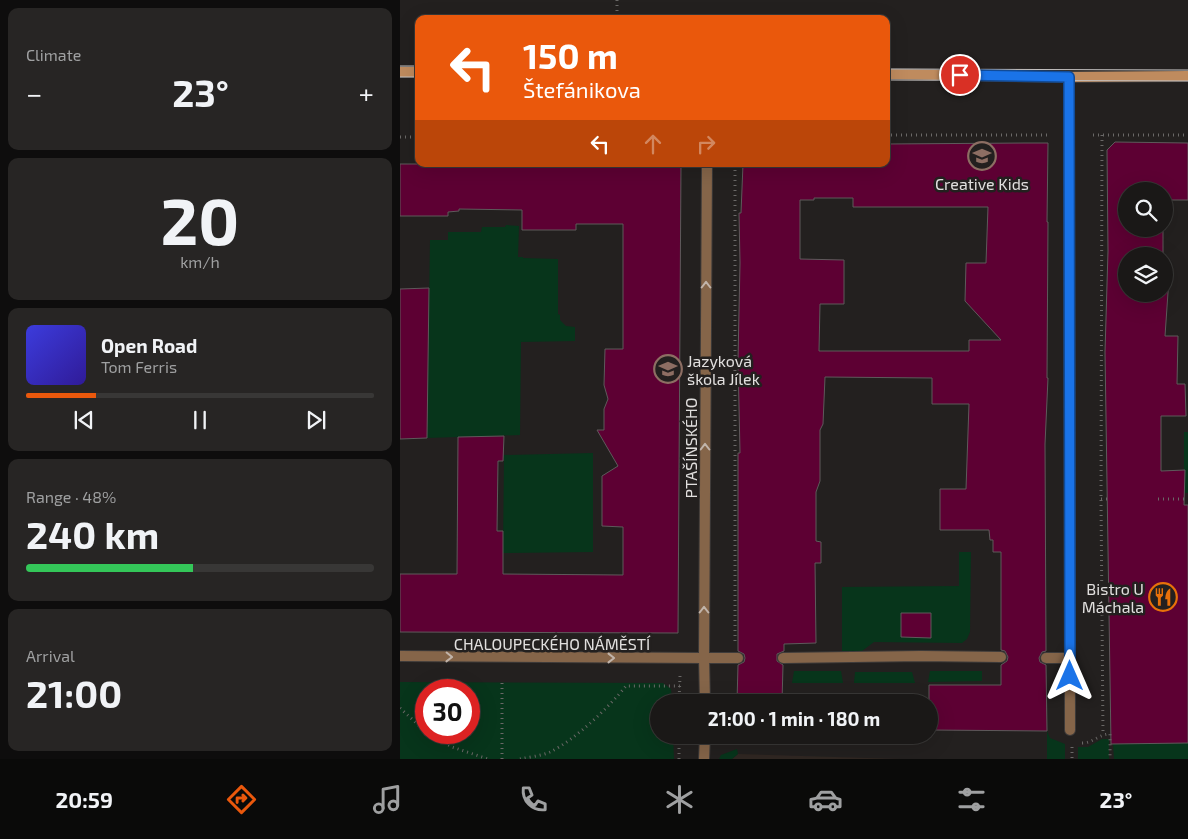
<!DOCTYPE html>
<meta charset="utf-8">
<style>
:root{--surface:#1a1817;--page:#272524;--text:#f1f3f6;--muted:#9fa0a1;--line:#383736;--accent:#ea580c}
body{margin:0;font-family:"Exo 2",sans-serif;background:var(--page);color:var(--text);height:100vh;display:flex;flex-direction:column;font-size:19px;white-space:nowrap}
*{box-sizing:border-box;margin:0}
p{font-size:16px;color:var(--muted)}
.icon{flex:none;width:28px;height:28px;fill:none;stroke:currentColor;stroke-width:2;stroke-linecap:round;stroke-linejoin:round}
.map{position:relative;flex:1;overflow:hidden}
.side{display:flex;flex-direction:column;gap:8px;padding:8px;background:#0e0d0d;width:400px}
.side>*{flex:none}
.hud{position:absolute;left:15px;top:15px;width:475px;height:152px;border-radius:10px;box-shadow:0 5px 20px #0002,0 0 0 1px var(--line);background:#ea580c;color:#fff;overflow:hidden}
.controls{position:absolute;left:718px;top:182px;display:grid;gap:10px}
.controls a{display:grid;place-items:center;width:55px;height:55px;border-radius:50%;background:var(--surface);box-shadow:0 5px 20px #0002,0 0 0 1px var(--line);font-size:25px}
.speed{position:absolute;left:15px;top:679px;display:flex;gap:10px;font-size:25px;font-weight:700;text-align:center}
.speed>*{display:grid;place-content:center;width:65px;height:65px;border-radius:50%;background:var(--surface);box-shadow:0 5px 20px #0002,0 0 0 1px var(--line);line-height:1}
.speed .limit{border:8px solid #d22;background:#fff;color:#111}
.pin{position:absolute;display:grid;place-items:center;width:42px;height:42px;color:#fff;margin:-21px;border:2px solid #fff;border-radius:50%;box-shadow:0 1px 5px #0007}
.me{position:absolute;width:55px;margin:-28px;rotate:0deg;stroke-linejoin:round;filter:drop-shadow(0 0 4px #0008)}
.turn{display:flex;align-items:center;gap:18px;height:105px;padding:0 25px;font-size:22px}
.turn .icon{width:65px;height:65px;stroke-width:2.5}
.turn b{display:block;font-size:35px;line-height:42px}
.lanes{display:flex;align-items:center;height:48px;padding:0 25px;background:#0003;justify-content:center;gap:25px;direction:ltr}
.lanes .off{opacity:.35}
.big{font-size:38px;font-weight:700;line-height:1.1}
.side .card{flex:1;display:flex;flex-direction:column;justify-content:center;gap:8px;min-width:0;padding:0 18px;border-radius:10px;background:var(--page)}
.side .dial{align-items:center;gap:0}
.dial b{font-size:65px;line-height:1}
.song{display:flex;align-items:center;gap:15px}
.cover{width:60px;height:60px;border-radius:8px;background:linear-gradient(135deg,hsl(240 70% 55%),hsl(250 70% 35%))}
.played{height:5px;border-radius:2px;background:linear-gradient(90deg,var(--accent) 20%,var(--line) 20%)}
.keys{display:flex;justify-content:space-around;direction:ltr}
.heat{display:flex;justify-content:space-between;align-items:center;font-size:28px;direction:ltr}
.charge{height:8px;border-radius:4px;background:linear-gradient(90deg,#34c759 48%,var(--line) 0)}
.trip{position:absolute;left:250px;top:694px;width:288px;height:50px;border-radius:25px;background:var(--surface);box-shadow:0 5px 20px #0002,0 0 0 1px var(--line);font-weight:700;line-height:50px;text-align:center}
.dock{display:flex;height:80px;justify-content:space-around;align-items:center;background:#0a0a09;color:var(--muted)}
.dock .icon{width:35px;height:35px}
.dock .selected{color:var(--accent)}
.dock b{font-size:22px;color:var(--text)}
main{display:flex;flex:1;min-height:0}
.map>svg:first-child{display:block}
</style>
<main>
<section class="side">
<div class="card"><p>Climate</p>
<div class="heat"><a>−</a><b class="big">23°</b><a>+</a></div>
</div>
<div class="card dial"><b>20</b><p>km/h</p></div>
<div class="card">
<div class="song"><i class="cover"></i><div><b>Open Road</b><p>Tom Ferris</p></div></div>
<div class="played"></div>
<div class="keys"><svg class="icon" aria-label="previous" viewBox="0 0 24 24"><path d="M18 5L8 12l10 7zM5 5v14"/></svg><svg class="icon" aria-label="pause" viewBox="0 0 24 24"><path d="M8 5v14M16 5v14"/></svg><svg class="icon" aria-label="next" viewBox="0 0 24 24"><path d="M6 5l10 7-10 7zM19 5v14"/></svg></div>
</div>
<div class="card"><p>Range · 48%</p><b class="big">240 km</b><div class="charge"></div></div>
<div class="card"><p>Arrival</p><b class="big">21:00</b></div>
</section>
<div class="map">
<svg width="788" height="759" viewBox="0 0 788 759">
<rect width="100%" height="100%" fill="#23201f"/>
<!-- built -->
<path fill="#302722" d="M338,754L501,759H332Z"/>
<!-- green -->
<g fill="#07351b" fill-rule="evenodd">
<path d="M106,225L119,226L118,257H123V258L158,259V314L160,315V320L166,326L175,327V341L121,342L120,435L27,438L30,240H48V232H81L82,227H105Z"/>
<path d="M784,432H788V493H785L784,487Z"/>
<path d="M193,453V552L103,553L104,455Z"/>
<path d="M559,552H571L570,632L567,639L562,643L474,642L462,651H442V587L559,586Z"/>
<path d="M394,671H441L443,683H392Z"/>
<path d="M530,671H582V681L528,682Z"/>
<path d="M455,672H512L515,683H454Z"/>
<path d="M0,682L263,683L271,689L272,702H259V735H273L274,759H0ZM26,690H69V732H26Z"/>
<path d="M647,731L650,738L665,744V759H647Z"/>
<path d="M702,739H709V759H678V747H688Z"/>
<path d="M788,743V759H714L713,744Z"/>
<path d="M337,749L338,754L332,759H319L321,755Z"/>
</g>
<!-- building -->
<g fill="#5d0033" stroke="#5e5a5b" fill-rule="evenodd">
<path d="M715,142L788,143V200H764V191H726V229H763V256H726V294H764V278H769L765,336H778L777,384H785L786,416H761V471L785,470L784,505H788V743L711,744L705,352L708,251L707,150Z"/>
<path d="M624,143H648L647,222H648L647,378H648L645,444L646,651L642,652L639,658L640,662L646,665L647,731L529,730V685H601V665L607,661L608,657L605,651L601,650V552H593V540H590L589,530H540V489H566L569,404H532V378L425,377L423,424L420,430V481L416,492V541L421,542V563H415L416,643L384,644V651L377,654V661L383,665L382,702H337L338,665L344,662L345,658L344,654L338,651V453H340L338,360L340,263L339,213H341L343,164H486V144ZM414,198H453V207H588L586,263H566L565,301L601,340H569V351H419L420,304H444V260L400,259V200H414Z"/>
<path d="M0,164H281L278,633L0,632V574H57L58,437L104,436L103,461H98L97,531H103V574L223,575V527L202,526V476L218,466L197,430H204V409L208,399L204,385L205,349H223V224H176V230H122V210L59,209V211L48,212V216H0Z"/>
<path d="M29,288L27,438L0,439V289Z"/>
<path d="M501,613H531V638L501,637Z"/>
</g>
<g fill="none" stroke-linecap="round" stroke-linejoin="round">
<defs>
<g id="lane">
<path d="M304,658H338"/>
<path d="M383,658L521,656L601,657"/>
<path d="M646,658H670"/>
</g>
<g id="street">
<path d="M669,77L670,730"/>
<path d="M0,656L304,658"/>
<path d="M305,702L304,658L307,164"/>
<path d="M304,759L305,735"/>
</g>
<g id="secondary">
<path d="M0,72H19"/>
<path d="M486,74L669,77L788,76"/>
</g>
</defs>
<!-- lane casing -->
<use href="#lane" stroke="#3e3b3a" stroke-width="12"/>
<!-- street casing -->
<use href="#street" stroke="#3e3b3a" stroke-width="12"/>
<!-- secondary casing -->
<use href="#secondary" stroke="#3e3b3a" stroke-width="12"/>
<!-- path -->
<g stroke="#6a6867" stroke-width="3" stroke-dasharray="1 4" stroke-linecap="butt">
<path d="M217,0V15"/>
<path d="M486,135H651"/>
<path d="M693,135H788"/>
<path d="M702,135L701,499L703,734"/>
<path d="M0,137H19"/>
<path d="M701,499H707"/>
<path d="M758,499H788"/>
<path d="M702,611H709"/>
<path d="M335,641V164"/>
<path d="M279,702L280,676"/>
<path d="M0,708L26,732"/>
<path d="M27,732L52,747L88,759"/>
<path d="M682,743C693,743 699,734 710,734V759"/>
<path d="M672,747V759"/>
<path d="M102,759V682"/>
<path d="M120,759C129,757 141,756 150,752C175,740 209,707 226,686H280"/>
<path d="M279,759V735"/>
</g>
<!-- lane -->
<use href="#lane" stroke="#856549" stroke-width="10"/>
<!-- street -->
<use href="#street" stroke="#856549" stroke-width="10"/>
<!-- secondary -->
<use href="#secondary" stroke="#bf8b5e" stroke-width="10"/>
<!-- tram -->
<g stroke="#c4c1c0" stroke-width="1">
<path d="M0,66H19"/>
<path d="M486,69L788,70"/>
<path d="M0,77H19"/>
<path d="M486,80L788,81"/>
</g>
</g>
<!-- one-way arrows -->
<defs><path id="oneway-chevron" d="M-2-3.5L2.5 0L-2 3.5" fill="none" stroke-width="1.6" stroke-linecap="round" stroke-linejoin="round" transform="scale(1.25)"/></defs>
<g stroke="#c1b4aa">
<use href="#oneway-chevron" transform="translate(306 285) rotate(-90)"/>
<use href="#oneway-chevron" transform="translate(305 447) rotate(-90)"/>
<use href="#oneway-chevron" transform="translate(304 610) rotate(-90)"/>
<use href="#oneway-chevron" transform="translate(49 657) rotate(1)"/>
<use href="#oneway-chevron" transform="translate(211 658)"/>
</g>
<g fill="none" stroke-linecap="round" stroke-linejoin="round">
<defs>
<path id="route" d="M560,75L669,77L670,676"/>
</defs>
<!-- route casing -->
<use href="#route" stroke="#114b97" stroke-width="12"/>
<!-- route -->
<use href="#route" stroke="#1a73e8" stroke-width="9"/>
</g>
<!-- icons -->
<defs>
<symbol id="school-ring" viewBox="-11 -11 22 22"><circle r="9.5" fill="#23201f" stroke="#8d6e63" stroke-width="1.5"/><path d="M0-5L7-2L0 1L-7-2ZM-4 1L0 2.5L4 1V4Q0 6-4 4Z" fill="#8d6e63"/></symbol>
<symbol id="restaurant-ring" viewBox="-11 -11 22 22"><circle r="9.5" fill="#23201f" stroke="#e8710a" stroke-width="1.5"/><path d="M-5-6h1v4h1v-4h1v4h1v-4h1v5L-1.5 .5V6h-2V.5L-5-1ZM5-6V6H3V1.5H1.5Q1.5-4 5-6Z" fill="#e8710a"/></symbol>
</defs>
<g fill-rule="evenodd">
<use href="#school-ring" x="566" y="140" width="32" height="32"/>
<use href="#school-ring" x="252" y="353" width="32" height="32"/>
<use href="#restaurant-ring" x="747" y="581" width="32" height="32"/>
</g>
<g text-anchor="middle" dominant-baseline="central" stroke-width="5" stroke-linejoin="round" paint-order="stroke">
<!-- poi labels -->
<g font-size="16" fill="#e1dfde" stroke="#23201f">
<text x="582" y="183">Creative Kids</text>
<text x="287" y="360" text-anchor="start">Jazyková<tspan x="287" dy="18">škola Jílek</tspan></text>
<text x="744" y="588" text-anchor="end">Bistro U<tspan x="744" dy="18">Máchala</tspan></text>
</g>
<!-- street labels -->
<g font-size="16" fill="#e1dfde" stroke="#23201f">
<text transform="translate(290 448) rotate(-90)">PTAŠÍNSKÉHO</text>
<text x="152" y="643">CHALOUPECKÉHO NÁMĚSTÍ</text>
</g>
</g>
</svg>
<div class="controls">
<a><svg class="icon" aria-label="search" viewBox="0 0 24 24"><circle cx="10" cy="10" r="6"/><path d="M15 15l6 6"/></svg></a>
<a><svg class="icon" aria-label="layers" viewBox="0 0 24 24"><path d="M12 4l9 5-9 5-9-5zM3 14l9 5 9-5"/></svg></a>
</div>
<div class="speed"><div class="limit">30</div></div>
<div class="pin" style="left:560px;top:75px;background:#d93025"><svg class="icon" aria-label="arrive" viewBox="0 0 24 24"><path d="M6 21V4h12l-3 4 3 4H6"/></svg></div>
<svg class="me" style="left:670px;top:676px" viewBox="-20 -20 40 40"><path d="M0-17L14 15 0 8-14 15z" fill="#1a73e8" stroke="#fff" stroke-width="4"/></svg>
<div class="trip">21:00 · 1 min · 180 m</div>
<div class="hud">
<div class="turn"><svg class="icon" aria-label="left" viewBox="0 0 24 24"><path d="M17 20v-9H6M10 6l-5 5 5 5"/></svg><div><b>150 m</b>Štefánikova</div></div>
<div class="lanes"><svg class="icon" aria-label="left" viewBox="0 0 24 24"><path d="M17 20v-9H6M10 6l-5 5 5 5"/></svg><svg class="icon off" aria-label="ahead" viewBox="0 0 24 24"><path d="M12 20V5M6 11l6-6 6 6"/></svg><svg class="icon off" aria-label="right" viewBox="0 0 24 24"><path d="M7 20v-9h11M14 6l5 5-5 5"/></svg></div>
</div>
</div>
</main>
<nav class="dock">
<b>20:59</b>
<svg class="icon selected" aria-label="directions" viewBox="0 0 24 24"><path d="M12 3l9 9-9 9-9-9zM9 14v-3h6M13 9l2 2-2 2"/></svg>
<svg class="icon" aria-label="music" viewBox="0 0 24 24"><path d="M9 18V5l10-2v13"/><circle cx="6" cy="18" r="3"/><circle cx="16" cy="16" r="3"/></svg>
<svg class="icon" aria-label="phone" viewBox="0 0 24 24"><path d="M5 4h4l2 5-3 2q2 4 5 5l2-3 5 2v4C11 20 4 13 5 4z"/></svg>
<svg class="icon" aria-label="climate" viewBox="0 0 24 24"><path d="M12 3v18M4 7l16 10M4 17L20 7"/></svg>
<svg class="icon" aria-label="car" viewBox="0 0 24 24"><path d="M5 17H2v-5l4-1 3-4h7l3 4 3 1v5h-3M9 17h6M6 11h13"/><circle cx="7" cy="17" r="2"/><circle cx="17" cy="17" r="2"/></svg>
<svg class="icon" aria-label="filters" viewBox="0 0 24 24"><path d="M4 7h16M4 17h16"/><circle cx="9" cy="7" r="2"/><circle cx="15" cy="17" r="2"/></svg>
<b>23°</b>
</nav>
